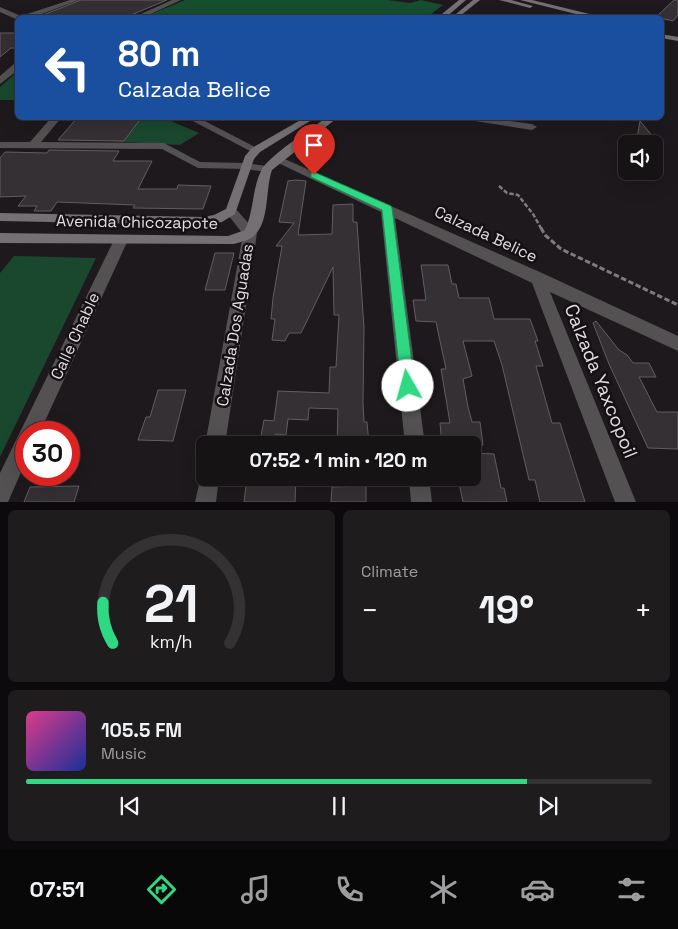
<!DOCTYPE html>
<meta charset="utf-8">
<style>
:root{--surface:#161315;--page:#1f1c1e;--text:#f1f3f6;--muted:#9e9ea0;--line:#353234;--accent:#2fd883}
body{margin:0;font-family:"Space Grotesk",sans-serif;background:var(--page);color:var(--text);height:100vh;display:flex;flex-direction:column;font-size:19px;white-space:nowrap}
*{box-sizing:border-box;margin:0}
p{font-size:16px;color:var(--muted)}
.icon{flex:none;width:28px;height:28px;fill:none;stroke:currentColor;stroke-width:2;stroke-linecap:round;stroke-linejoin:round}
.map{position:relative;height:502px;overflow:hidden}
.details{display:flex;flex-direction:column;gap:8px;padding:8px;background:#0c0a0c;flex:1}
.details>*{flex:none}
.hud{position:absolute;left:15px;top:15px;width:649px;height:105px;border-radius:8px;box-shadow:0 5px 20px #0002,0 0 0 1px var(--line);background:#1a4fa0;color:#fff;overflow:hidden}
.tools{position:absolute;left:618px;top:135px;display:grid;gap:10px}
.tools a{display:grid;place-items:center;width:45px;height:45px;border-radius:8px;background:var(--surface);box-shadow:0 5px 20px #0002,0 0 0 1px var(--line);font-size:25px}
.speed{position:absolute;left:15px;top:421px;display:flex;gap:10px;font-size:25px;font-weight:700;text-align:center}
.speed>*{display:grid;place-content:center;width:65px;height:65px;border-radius:50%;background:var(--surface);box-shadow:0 5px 20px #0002,0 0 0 1px var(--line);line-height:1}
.speed .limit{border:8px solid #d22;background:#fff;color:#111}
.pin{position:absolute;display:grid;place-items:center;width:42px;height:42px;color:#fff;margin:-51px -21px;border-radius:50% 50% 50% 0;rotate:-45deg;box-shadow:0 0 5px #0007}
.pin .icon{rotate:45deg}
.me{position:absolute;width:55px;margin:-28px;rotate:353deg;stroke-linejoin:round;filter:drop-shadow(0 0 4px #0008)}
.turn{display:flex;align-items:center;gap:18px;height:105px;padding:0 20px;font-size:22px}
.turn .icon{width:65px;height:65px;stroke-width:2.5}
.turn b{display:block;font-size:35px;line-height:42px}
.big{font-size:38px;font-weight:800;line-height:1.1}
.details .card{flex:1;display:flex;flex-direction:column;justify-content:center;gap:8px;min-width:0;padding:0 18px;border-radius:8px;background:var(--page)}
.details .dial{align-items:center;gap:0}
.dial svg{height:130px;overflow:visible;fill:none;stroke:var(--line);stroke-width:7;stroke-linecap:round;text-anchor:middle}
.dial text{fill:var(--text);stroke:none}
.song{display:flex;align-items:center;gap:15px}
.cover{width:60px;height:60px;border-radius:8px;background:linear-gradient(135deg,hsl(330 70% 55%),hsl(230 70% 35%))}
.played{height:5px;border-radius:2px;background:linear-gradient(90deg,var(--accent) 80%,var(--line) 80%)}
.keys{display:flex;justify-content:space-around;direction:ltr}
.heat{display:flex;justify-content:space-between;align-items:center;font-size:28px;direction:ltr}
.details .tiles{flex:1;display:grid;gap:8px;grid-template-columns:1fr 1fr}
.card:last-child{grid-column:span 2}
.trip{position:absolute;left:196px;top:436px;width:285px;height:50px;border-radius:8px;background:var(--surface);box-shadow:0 5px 20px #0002,0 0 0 1px var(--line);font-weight:800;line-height:50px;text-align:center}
.dock{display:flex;height:80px;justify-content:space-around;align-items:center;background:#090808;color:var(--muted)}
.dock .icon{width:35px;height:35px}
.dock .current{color:var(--accent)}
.dock b{font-size:22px;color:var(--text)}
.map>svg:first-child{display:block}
</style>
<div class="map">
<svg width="678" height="502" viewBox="0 0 678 502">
<rect width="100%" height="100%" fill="#1d191c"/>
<!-- green -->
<g fill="#1a482e">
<path d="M17,72V100H0V87Z"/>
<path d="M111,118H164L199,133L180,145L92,140Z"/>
<path d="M14,256L96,258L0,457V273Z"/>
</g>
<!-- forest -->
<path fill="#164e2f" d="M185,0H388L410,3L421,0L443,5L426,18H142Z"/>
<!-- building -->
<g fill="#343033" stroke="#625d61">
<path d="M81,0H167L124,18H44L43,15Z"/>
<path d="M674,0H678V15L673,21L656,17Z"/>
<path d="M0,33H18V48H11L0,57Z"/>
<path d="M77,118H141L124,141L58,140Z"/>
<path d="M640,121L659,144H636Z"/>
<path d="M49,150L119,151L113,161H152L138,189H177L178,185L211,186L203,209L133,208L135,205L57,202L51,211H34L37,206H18L26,196L0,197V158L5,152L47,153Z"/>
<path d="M296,180L306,181L298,235L332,234L333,205L353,204V222H357L364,328L363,402L364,422H367L369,445H337L338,409L309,408L308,420L288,419L286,435L275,434L274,441H260L264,420L274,421L278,391L329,393L330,367H336L339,315H334L333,267L301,333H289L285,341L272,340L275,319H271L273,298L282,246H276L294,223L279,222L288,181Z"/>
<path d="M215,253H234L225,290H205Z"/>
<path d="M421,265H448L452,284H456L459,298H489L494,319H530L538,341H535L543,366H536L552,423H560L585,502H540L535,480H529L502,365L494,341H463L472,376L463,379L468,407L472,422H480L483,445H442L440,423H450L441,369H446L440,341L436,322L416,321L413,300H426Z"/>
<path d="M596,321L619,350L627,355L633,363H649L656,377H639L657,412H678V449L648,448L609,364L593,323Z"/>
<path d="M158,390H186L173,441L138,440L146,417H150Z"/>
<path d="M472,453L494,454L501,488H504L507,502H463L458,478H472Z"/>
<path d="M247,478H296L295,502H244Z"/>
<path d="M79,486L74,502H24L30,487Z"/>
<path d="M366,486V502H331L332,487Z"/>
</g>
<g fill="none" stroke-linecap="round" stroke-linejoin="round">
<!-- path-far1 -->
<path stroke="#7e7b7d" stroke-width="2.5" stroke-dasharray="4.5 2" stroke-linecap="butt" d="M499,186L507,193L518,195L533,214L542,230"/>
<!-- path -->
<path stroke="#7e7b7d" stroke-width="3" stroke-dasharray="5.5 2.5" stroke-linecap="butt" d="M541,228L545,235L561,249L678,305"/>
<!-- pedestrian -->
<path fill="#545153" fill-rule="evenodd" d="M471,118H489L532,124L537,127L532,130L475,121Z"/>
<!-- minor -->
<g fill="#545153" fill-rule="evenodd">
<path d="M70,0H79L31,18H18V20L0,12V7L21,16Z"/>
<path d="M172,0H181L142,18H132Z"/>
<path d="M15,63H18V70L0,84V76Z"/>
<path d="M51,118H61L41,142L164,143L200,162L245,163L267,166L273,169L267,172L245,169L198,168L162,149L0,148V142H30Z"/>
<path d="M187,118H199L261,150L256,153L252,152Z"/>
<path d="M278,156L542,273L678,336V351L550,292L636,502H615L532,283L395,218L425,445H405L381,212L274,161L272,159L274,157Z"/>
<path d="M231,207L235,208L257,233L225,445H205L243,234L225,211Z"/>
<path d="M121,235L126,237L128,240L40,432H26V461L8,502H0V473L114,240L116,237Z"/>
<path d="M205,469V478H219L216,502H195L202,471Z"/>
<path d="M409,478H429L432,502H411Z"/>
</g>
<!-- secondary -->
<g fill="#747073" fill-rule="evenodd">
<path d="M459,0H466L445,18H437Z"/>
<path d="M473,0H480L460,16H456V14Z"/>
<path d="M499,0H511L533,6L530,8Z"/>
<path d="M520,0H532L606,18H592Z"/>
<path d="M661,34L678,37V41L661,38Z"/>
<path d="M304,118H315L260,152L254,159L235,214L222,222L203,225L0,221V213L203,217L214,215L226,209L245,156L252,148Z"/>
<path d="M326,118H337L272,170C265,190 270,219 255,235C251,240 240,242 234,244L0,243V233L228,236L245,230C254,211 252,189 261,171C267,157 312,128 326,118Z"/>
</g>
</g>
<!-- route -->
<path fill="#2fd883" stroke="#1f8c55" d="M314,172L391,206L392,208L415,386L413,391L408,393L403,391L401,386L382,210L311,177V173Z"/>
<g text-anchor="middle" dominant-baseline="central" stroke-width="5" stroke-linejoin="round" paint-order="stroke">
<!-- street labels -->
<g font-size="16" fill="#e1dee0" stroke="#141013">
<text transform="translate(137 222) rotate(1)">Avenida Chicozapote</text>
<text transform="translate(486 234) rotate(25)">Calzada Belice</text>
<text transform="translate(235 325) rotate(-81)">Calzada Dos Aguadas</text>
<text transform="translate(75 336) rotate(-65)">Calle Chable</text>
</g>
<!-- near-street labels -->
<g font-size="19" fill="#e1dee0" stroke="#141013">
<text transform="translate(601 381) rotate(68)">Calzada Yaxcopoil</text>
</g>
</g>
</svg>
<div class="tools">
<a><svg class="icon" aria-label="sound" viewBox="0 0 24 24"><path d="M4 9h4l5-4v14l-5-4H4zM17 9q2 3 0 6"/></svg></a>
</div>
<div class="speed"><div class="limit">30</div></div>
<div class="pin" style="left:314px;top:175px;background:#d93025"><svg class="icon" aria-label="arrive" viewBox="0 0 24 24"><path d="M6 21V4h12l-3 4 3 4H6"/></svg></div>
<svg class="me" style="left:408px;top:386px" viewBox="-20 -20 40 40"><circle r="19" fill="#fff"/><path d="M0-13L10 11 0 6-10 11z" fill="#2fd883"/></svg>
<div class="trip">07:52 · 1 min · 120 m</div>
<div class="hud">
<div class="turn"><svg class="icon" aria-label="left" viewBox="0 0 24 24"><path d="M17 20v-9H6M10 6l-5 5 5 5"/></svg><div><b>80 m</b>Calzada Belice</div></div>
</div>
</div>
<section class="details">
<div class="tiles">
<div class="card dial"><svg viewBox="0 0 100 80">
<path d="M14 69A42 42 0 1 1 86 69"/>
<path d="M14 69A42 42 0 0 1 8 44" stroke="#2fd883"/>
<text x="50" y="56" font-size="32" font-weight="700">21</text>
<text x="50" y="72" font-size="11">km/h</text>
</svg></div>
<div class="card"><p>Climate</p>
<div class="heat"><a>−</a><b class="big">19°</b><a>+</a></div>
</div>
<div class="card">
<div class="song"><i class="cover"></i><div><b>105.5 FM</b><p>Music</p></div></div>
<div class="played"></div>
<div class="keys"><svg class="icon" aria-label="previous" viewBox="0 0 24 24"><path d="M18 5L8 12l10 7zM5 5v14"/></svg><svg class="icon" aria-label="pause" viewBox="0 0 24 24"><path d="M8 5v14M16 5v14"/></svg><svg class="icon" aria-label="next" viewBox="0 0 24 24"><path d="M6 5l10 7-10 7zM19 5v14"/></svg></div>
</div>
</div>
</section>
<nav class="dock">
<b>07:51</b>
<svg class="icon current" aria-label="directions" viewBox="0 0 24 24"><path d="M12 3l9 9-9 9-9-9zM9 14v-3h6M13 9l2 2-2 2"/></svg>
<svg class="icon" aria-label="music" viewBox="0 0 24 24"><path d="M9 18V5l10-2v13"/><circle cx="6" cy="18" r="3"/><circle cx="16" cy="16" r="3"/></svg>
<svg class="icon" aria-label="phone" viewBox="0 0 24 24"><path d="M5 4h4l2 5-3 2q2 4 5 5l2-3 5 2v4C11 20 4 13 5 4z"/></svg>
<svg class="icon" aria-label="climate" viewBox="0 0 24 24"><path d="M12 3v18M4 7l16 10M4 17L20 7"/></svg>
<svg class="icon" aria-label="car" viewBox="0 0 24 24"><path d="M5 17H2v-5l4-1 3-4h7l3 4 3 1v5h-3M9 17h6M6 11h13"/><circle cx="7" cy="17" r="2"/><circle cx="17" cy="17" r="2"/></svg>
<svg class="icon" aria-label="filters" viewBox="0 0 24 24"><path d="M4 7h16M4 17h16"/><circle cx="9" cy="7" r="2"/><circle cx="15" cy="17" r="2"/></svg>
</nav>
